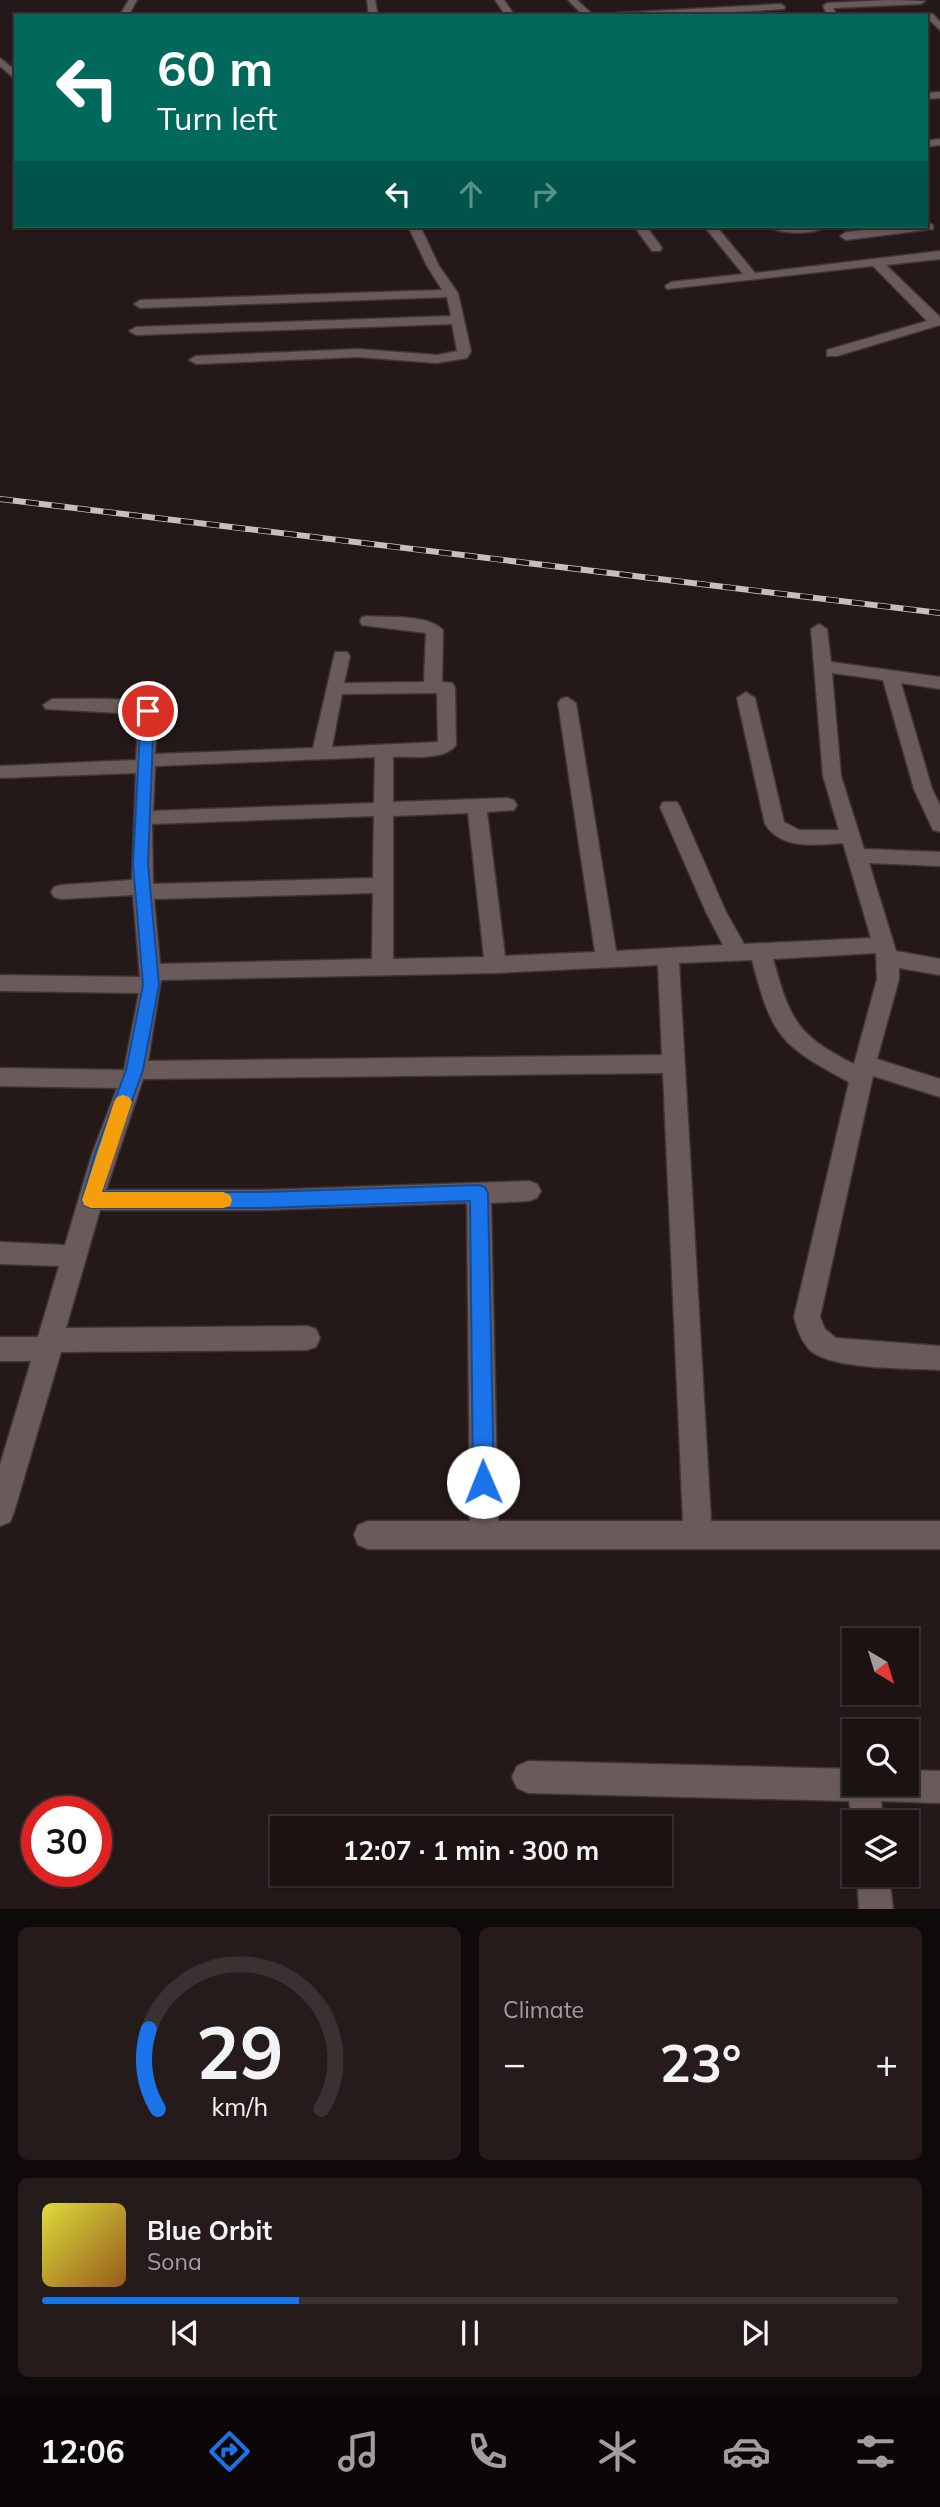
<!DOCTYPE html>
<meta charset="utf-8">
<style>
:root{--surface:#1c1212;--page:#251b1b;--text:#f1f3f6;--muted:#a09e9f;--line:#3a3232;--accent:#1a73e8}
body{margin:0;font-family:Mulish,sans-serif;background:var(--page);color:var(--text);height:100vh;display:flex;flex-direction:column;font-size:26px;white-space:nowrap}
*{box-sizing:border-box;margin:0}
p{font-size:23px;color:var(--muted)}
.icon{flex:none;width:38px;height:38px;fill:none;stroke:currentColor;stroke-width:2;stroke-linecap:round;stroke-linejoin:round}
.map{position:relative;height:1909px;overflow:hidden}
.sheet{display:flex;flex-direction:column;gap:18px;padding:18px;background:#0f0a0a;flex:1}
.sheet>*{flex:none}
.banner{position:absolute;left:14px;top:14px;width:914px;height:214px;border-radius:0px;box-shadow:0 2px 5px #0004,0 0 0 2px var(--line);background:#00695c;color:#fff;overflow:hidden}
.needle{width:46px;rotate:142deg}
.buttons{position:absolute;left:842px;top:1628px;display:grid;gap:14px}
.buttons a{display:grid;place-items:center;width:77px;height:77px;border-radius:0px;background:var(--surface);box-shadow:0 2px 5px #0004,0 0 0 2px var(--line);font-size:35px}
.speed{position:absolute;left:21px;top:1796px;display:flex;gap:14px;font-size:35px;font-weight:700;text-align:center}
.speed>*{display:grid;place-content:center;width:91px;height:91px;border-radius:50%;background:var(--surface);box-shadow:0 2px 5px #0004,0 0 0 2px var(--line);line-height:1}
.speed .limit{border:10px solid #d22;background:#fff;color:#111}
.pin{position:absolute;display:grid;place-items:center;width:60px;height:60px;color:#fff;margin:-30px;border:4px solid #fff;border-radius:50%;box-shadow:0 2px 7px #0007}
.me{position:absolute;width:77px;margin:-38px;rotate:359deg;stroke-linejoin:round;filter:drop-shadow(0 0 5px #0008)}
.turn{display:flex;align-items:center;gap:24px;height:147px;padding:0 28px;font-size:32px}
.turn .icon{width:91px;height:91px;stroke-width:2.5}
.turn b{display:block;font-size:49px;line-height:60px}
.lanes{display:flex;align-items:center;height:66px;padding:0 28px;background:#0003;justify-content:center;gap:35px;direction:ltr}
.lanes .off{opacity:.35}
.big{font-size:52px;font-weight:700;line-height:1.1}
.sheet .widget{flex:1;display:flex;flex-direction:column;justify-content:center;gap:10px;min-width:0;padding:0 24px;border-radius:10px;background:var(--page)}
.sheet .dial{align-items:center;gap:0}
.dial svg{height:182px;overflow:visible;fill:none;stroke:var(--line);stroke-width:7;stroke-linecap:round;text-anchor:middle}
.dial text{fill:var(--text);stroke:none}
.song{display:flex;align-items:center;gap:21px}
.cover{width:84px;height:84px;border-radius:10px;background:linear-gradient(135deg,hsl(60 70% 55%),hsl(30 70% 35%))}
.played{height:7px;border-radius:4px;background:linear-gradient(90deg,var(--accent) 30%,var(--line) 30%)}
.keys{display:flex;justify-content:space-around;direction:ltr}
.heat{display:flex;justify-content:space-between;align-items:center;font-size:38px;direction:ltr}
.sheet .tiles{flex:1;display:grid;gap:18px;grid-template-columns:1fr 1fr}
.widget:last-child{grid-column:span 2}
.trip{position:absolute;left:270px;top:1816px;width:402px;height:70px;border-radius:0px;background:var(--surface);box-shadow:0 2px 5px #0004,0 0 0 2px var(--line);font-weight:700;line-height:70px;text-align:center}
.menu{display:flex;height:112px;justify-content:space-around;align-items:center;background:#0b0707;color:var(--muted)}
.menu .icon{width:49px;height:49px}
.menu .selected{color:var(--accent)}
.menu b{font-size:32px;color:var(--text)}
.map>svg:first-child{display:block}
</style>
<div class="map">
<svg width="940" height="1909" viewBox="0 0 940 1909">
<rect width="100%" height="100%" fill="#251818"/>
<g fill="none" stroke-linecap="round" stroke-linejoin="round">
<defs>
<g id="street">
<path d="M129,0H137L128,16H119Z"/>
<path d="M367,0H375L378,16H369Z"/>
<path d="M495,0H504L515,16H506Z"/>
<path d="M568,0H577L594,16H584Z"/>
<path d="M890,0L925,1L921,4L833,8L837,16H828L823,6L827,3Z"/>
<path d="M781,4L785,7L784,9L671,16H614L618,13Z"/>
<path d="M927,14H933L940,22V30L927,18Z"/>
<path d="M0,58L16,71V80L0,66Z"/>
<path d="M940,92V98L926,99V93Z"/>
<path d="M940,139V145L926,147V141Z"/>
<path d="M929,223L933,225V229L846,240L840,236L846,232Z"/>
<path d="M408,226H420L439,266L458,293L471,351L467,358L437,363L358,357L196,364L189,360L196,356L358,349L437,355L457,351L452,324L136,335L129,331L136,327L451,316L447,297L140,308L134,304L140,300L442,290L427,266Z"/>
<path d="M634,226H646L662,248L660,251H652Z"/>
<path d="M704,226H716L755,273L940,251V259L886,265L940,317V325L837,356H827V350L927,321L873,266L667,289L665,286L671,282L743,274Z"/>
<path d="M767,226H828C815,235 780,235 767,226Z"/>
<path d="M368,616C389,618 428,614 443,630L442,682L452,683L455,687L456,745C444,761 412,756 393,757V802L507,798L514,800L517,805L514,810L487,812L505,956L595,952L558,703L561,699L567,697L576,703L616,951L723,945L706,912L660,807L663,802H677L680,807L726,912L744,944L871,938L843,843C817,845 781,850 765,824L737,698L746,692L755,698L784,822L799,830H839L823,776L811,629L819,624L827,629L831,662L940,677V689L901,683L932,789L940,805V832L933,830L914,789L883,680L832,673L841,776L864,849L940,852V866L869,863L896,951L940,959V975L899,968V979L877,1059L940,1079V1097L873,1076L820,1317L825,1329L836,1338L940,1346V1370C909,1368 834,1370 811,1351C802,1343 797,1329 794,1317L849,1082C780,1045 772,1037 752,960L679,963L711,1521H940V1549H368L358,1545L354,1535L358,1525L368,1521H470L467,1203L263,1210H100L66,1328L307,1326L316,1329L320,1338L316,1347L307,1350L61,1352L14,1512L10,1522L0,1526V1465L31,1361H0V1337H38L59,1266L0,1264V1242L65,1245L92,1154L117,1088L0,1086V1068L124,1070L139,993L0,991V975L140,977L133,895L61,899L54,897L51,892L54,887L61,885L132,880L136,773L0,778V766L136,760L139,714L46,709L43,705L52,699C74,700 144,694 157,711L155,754L313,748L335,652H347L350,656L344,683L424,682L426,633L362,625L360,621L362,617ZM437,693L438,742L332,747L342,694ZM375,757L374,803L153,811L155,766ZM468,813L484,957L393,959V816ZM374,816L373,878L153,884L152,824ZM373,893L372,959L160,964L154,899ZM876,953L877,979L854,1064C796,1035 790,1019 773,959ZM658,965L662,1055L148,1061L161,980L495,973ZM663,1073L683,1521H498L491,1203L529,1201L537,1198L541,1191L537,1184L529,1181L263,1190H106L143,1079Z"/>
<path d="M528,1761L854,1769V1783H906V1770L940,1771V1803L881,1801L883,1822H854V1829L849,1801L528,1793L517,1788L512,1777L517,1766Z"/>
<path d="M857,1874H889L893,1909H859Z"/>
</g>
</defs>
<!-- street casing -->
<use href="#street" stroke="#3f3535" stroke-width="3"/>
<!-- street -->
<use href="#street" fill="#6a5a5a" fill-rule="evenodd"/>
<defs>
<path id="rail" d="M0,499L940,613"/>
</defs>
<!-- rail casing -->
<use href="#rail" stroke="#c8bebe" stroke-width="6"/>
<!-- rail -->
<use href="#rail" stroke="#1b0f0f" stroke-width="4.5" stroke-dasharray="13" stroke-linecap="butt"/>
</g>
<!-- route -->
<path fill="#1a73e8" stroke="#114b97" stroke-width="2" d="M148,707L154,711L148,864L159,985L143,1070L113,1154L102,1192H263L479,1185L485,1187L488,1193L494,1482L491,1489L483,1493L476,1489L473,1482L470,1201L263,1208H91L84,1205L82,1200L95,1154L126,1070L143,985L133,864L141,711Z"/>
<!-- slow -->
<path fill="#f59e0b" d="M123,1095L129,1097L132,1102L102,1192H223L230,1195L232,1200L230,1206L223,1208H91L84,1205L82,1200L114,1102L117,1097Z"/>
</svg>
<div class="buttons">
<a><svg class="needle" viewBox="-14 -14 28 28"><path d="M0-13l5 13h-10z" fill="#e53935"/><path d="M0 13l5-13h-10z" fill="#a09e9f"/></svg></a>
<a><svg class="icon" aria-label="search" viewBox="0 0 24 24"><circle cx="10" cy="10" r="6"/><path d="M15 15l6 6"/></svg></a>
<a><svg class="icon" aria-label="layers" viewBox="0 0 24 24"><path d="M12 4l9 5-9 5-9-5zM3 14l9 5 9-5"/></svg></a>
</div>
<div class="speed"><div class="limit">30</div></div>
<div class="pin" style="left:148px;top:711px;background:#d93025"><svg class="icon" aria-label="arrive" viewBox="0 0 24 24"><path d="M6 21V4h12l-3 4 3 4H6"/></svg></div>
<svg class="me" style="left:483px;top:1482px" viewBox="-20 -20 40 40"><circle r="19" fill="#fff"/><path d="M0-13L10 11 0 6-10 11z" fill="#1a73e8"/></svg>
<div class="trip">12:07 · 1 min · 300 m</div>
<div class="banner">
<div class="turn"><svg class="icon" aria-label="left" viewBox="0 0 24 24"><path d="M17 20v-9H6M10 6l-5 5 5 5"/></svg><div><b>60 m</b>Turn left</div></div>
<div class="lanes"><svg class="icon" aria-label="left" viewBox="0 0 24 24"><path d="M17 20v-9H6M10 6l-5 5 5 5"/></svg><svg class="icon off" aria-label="ahead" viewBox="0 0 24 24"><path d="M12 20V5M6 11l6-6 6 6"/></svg><svg class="icon off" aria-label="right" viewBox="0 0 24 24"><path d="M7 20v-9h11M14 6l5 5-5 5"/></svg></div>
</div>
</div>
<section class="sheet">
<div class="tiles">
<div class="widget dial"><svg viewBox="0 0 100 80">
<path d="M14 69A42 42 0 1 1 86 69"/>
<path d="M14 69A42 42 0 0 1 10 34" stroke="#1a73e8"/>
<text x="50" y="56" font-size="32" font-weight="700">29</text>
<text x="50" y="72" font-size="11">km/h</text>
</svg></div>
<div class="widget"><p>Climate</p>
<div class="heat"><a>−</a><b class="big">23°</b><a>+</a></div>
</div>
<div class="widget">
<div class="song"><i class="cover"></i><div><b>Blue Orbit</b><p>Sona</p></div></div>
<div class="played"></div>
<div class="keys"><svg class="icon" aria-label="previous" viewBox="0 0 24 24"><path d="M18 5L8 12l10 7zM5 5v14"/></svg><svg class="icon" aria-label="pause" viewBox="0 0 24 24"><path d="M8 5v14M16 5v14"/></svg><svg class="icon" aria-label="next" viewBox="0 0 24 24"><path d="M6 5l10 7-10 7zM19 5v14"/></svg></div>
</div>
</div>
</section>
<nav class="menu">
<b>12:06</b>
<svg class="icon selected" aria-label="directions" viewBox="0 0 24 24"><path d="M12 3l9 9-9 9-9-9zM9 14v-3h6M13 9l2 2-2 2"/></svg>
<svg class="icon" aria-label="music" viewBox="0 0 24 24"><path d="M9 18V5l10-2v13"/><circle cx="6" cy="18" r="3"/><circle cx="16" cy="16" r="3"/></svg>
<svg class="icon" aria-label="phone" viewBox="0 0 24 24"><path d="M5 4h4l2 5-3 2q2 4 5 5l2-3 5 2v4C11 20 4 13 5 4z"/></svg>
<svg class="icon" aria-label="climate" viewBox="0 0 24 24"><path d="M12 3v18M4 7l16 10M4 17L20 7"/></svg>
<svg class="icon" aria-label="car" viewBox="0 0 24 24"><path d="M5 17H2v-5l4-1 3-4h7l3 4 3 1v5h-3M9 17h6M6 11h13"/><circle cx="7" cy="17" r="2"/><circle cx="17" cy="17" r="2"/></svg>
<svg class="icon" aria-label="filters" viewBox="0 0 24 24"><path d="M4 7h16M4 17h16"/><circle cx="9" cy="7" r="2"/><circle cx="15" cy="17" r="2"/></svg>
</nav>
